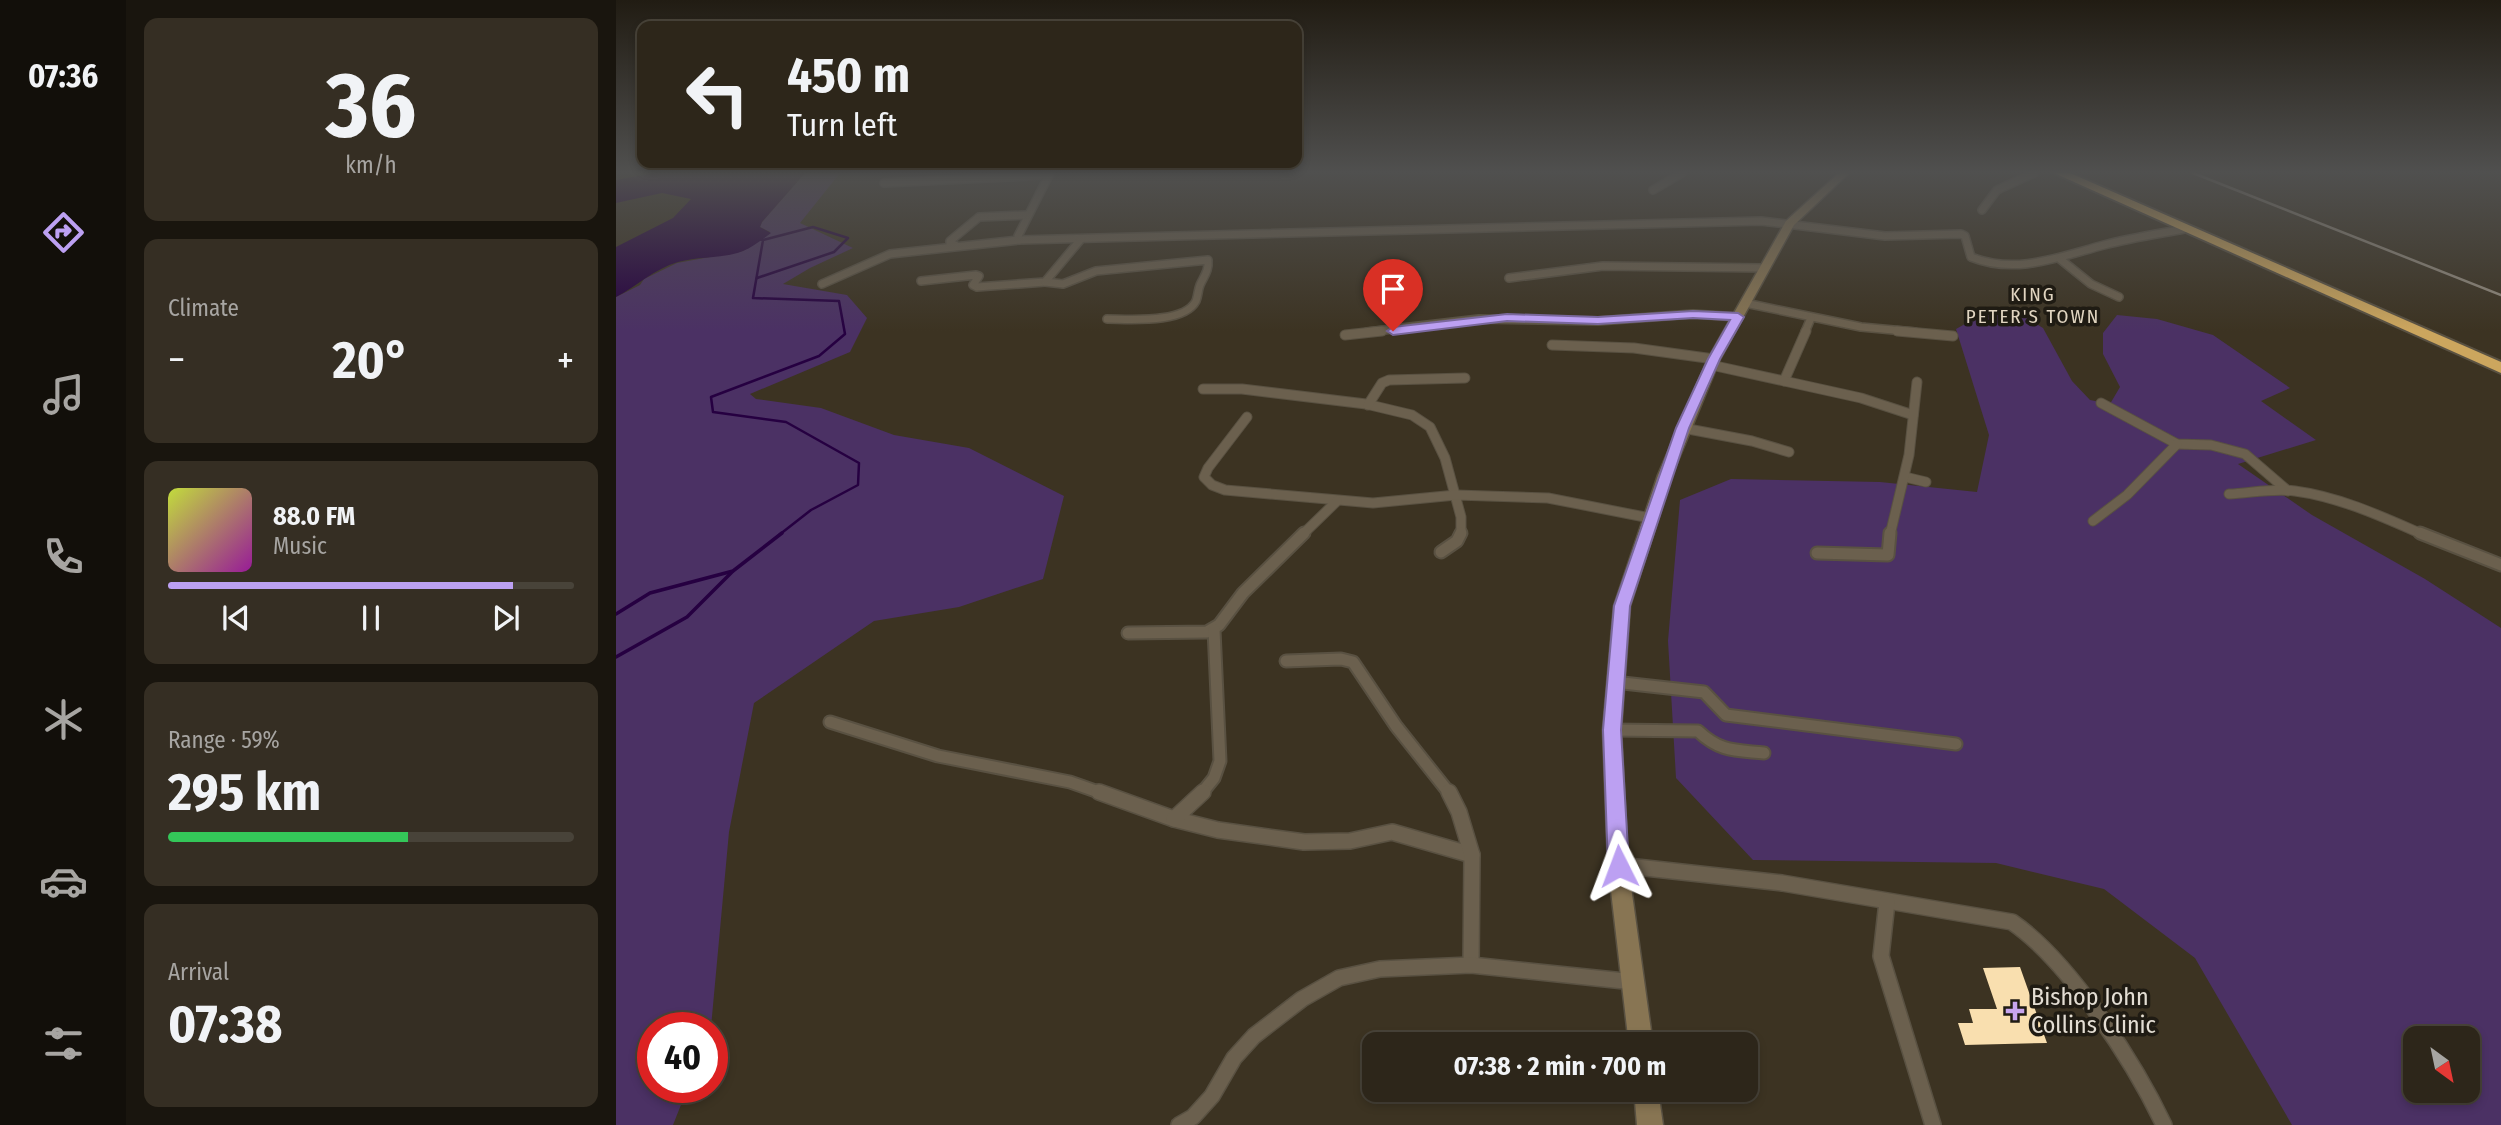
<!DOCTYPE html>
<meta charset="utf-8">
<style>
:root{--surface:#2d261a;--page:#352e23;--text:#f1f3f6;--muted:#a7a5a2;--line:#484339;--accent:#bca0f2}
body{margin:0;font-family:"Fira Sans Condensed",sans-serif;background:var(--page);color:var(--text);height:100vh;display:flex;flex-direction:column;font-size:26px;white-space:nowrap}
*{box-sizing:border-box;margin:0}
p{font-size:23px;color:var(--muted)}
.icon{flex:none;width:38px;height:38px;fill:none;stroke:currentColor;stroke-width:2;stroke-linecap:round;stroke-linejoin:round}
.map{position:relative;flex:1;overflow:hidden}
.details{display:flex;flex-direction:column;gap:18px;padding:18px;background:#19150e;width:490px}
.details>*{flex:none}
.guide{position:absolute;left:21px;top:21px;width:665px;height:147px;border-radius:14px;box-shadow:0 4px 10px #0003,0 0 0 2px var(--line);background:#2d261a;color:var(--text);overflow:hidden}
.needle{width:46px;rotate:147deg}
.buttons{position:absolute;left:1787px;top:1026px;display:grid;gap:14px}
.buttons a{display:grid;place-items:center;width:77px;height:77px;border-radius:14px;background:var(--surface);box-shadow:0 4px 10px #0003,0 0 0 2px var(--line);font-size:35px}
.speed{position:absolute;left:21px;top:1012px;display:flex;gap:14px;font-size:35px;font-weight:700;text-align:center}
.speed>*{display:grid;place-content:center;width:91px;height:91px;border-radius:50%;background:var(--surface);box-shadow:0 4px 10px #0003,0 0 0 2px var(--line);line-height:1}
.speed .limit{border:10px solid #d22;background:#fff;color:#111}
.pin{position:absolute;display:grid;place-items:center;width:60px;height:60px;color:#fff;margin:-72px -30px;border-radius:50% 50% 50% 0;rotate:-45deg;box-shadow:0 0 7px #0007}
.pin .icon{rotate:45deg}
.me{position:absolute;width:77px;margin:-38px;rotate:357deg;stroke-linejoin:round;filter:drop-shadow(0 0 5px #0008)}
.turn{display:flex;align-items:center;gap:24px;height:147px;padding:0 35px;font-size:32px}
.turn .icon{width:91px;height:91px;stroke-width:2.5}
.turn b{display:block;font-size:49px;line-height:60px}
.big{font-size:52px;font-weight:700;line-height:1.1}
.details .card{flex:1;display:flex;flex-direction:column;justify-content:center;gap:10px;min-width:0;padding:0 24px;border-radius:14px;background:var(--page)}
.details .dial{align-items:center;gap:0}
.dial b{font-size:91px;line-height:1}
.song{display:flex;align-items:center;gap:21px}
.cover{width:84px;height:84px;border-radius:10px;background:linear-gradient(135deg,hsl(70 70% 55%),hsl(300 70% 35%))}
.played{height:7px;border-radius:4px;background:linear-gradient(90deg,var(--accent) 85%,var(--line) 85%)}
.keys{display:flex;justify-content:space-around;direction:ltr}
.heat{display:flex;justify-content:space-between;align-items:center;font-size:38px;direction:ltr}
.charge{height:10px;border-radius:5px;background:linear-gradient(90deg,#34c759 59%,var(--line) 0)}
.trip{position:absolute;left:746px;top:1032px;width:396px;height:70px;border-radius:14px;background:var(--surface);box-shadow:0 4px 10px #0003,0 0 0 2px var(--line);font-weight:700;line-height:70px;text-align:center}
main{display:flex;flex:1;min-height:0}
.dock{display:flex;flex-direction:column;width:126px;justify-content:space-around;align-items:center;background:#120f0a;color:var(--muted)}
.dock .icon{width:49px;height:49px}
.dock .selected{color:var(--accent)}
.dock b{font-size:32px;color:var(--text)}
.map>svg:first-child{display:block}
</style>
<main>
<nav class="dock">
<b>07:36</b>
<svg class="icon selected" aria-label="directions" viewBox="0 0 24 24"><path d="M12 3l9 9-9 9-9-9zM9 14v-3h6M13 9l2 2-2 2"/></svg>
<svg class="icon" aria-label="music" viewBox="0 0 24 24"><path d="M9 18V5l10-2v13"/><circle cx="6" cy="18" r="3"/><circle cx="16" cy="16" r="3"/></svg>
<svg class="icon" aria-label="phone" viewBox="0 0 24 24"><path d="M5 4h4l2 5-3 2q2 4 5 5l2-3 5 2v4C11 20 4 13 5 4z"/></svg>
<svg class="icon" aria-label="climate" viewBox="0 0 24 24"><path d="M12 3v18M4 7l16 10M4 17L20 7"/></svg>
<svg class="icon" aria-label="car" viewBox="0 0 24 24"><path d="M5 17H2v-5l4-1 3-4h7l3 4 3 1v5h-3M9 17h6M6 11h13"/><circle cx="7" cy="17" r="2"/><circle cx="17" cy="17" r="2"/></svg>
<svg class="icon" aria-label="filters" viewBox="0 0 24 24"><path d="M4 7h16M4 17h16"/><circle cx="9" cy="7" r="2"/><circle cx="15" cy="17" r="2"/></svg>
</nav>
<section class="details">
<div class="card dial"><b>36</b><p>km/h</p></div>
<div class="card"><p>Climate</p>
<div class="heat"><a>−</a><b class="big">20°</b><a>+</a></div>
</div>
<div class="card">
<div class="song"><i class="cover"></i><div><b>88.0 FM</b><p>Music</p></div></div>
<div class="played"></div>
<div class="keys"><svg class="icon" aria-label="previous" viewBox="0 0 24 24"><path d="M18 5L8 12l10 7zM5 5v14"/></svg><svg class="icon" aria-label="pause" viewBox="0 0 24 24"><path d="M8 5v14M16 5v14"/></svg><svg class="icon" aria-label="next" viewBox="0 0 24 24"><path d="M6 5l10 7-10 7zM19 5v14"/></svg></div>
</div>
<div class="card"><p>Range · 59%</p><b class="big">295 km</b><div class="charge"></div></div>
<div class="card"><p>Arrival</p><b class="big">07:38</b></div>
</section>
<div class="map">
<svg width="1885" height="1125" viewBox="0 0 1885 1125">
<rect width="100%" height="100%" fill="#3c3322"/>
<!-- green -->
<g fill="#4b3164" fill-rule="evenodd">
<path d="M189,173H224L184,223L237,248L194,268L167,284L231,295L251,318L234,352L134,394L140,399L205,408L278,435L353,448L448,496L427,579L343,607L258,621L138,703L113,832L95,1027H37V1087H72L57,1125H0V297L24,285L28,279L61,263L127,251L154,232L144,227L146,222Z"/>
<path d="M1404,314L1427,328L1456,381L1474,400L1494,404L1504,387L1487,354V333L1501,315L1541,319L1597,335L1674,388L1645,401L1700,440L1622,464L1696,515L1809,579L1885,628V1125H1676L1579,958L1488,889L1380,863L1137,860L1060,778L1052,641L1064,500L1115,479L1264,482L1361,492L1373,435L1340,329L1365,315ZM1799,1038H1852V1090H1799Z"/>
</g>
<!-- water -->
<path fill="#260041" d="M38,173H189L146,222L144,227L155,233C147,239 137,247 127,251C108,259 83,256 62,262C38,269 21,286 0,297V247L57,218L75,199L46,193L0,203V180Z"/>
<g fill="none" stroke-linecap="round" stroke-linejoin="round">
<!-- stream-far1 -->
<g stroke="#260041" stroke-width="2.5">
<path d="M142,239L147,240L137,298L223,301L229,334L203,356L95,397L97,412L170,422L243,463L242,485L195,510L163,535"/>
<path d="M141,278L218,252L232,238L197,227L147,240"/>
</g>
<!-- stream -->
<g stroke="#260041" stroke-width="3.5">
<path d="M0,614L34,593L117,571L166,533"/>
<path d="M0,657L71,617L116,572"/>
</g>
</g>
<!-- building -->
<path fill="#f9dfaf" d="M1404,967L1431,1043L1349,1045L1342,1023H1357L1353,1009H1381L1367,968Z"/>
<g fill="none" stroke-linecap="round" stroke-linejoin="round">
<defs>
<g id="street-far3">
<path d="M434,173L402,236L403,240L1145,221L1269,236L1345,234L1349,236L1355,257C1400,275 1443,257 1488,245C1514,238 1541,234 1568,229"/>
<path d="M268,183L433,175"/>
<path d="M1037,190L1066,173"/>
<path d="M1366,210L1381,190L1418,173"/>
<path d="M339,245L334,244V241L363,217L411,215"/>
<path d="M1444,259L1475,284L1503,297"/>
<path d="M893,278L987,266L1148,268"/>
<path d="M305,281L360,275L363,276L357,285L361,287L429,282L465,239"/>
<path d="M429,282L447,284L480,271L592,260C593,271 588,276 584,285C582,290 582,296 580,301C568,324 513,319 491,319"/>
<path d="M206,284L274,254L403,240"/>
<path d="M1129,303L1245,327L1299,332"/>
<path d="M751,332L863,319L982,321L1077,314L1122,317"/>
<path d="M1189,332L1195,318"/>
</g>
<g id="street-far2">
<path d="M1281,331L1337,336"/>
<path d="M729,335L766,331"/>
<path d="M936,345L1018,348L1098,359"/>
<path d="M1095,365L1168,381L1190,331"/>
<path d="M1168,381L1245,398L1297,415"/>
<path d="M587,389H626L750,404L796,415L814,427L829,458L845,517V535"/>
<path d="M1485,403L1561,444L1595,445L1629,454L1672,491"/>
<path d="M752,405L766,383L773,380L849,378"/>
<path d="M631,417L592,468L588,477L596,485L609,490L757,503L840,495L932,498L1034,518"/>
<path d="M1067,428L1136,441L1173,452"/>
<path d="M1289,477L1310,482"/>
<path d="M1613,494C1635,493 1657,488 1679,491C1724,497 1767,517 1808,535"/>
<path d="M1477,521L1511,495L1561,444"/>
<path d="M686,535L721,501"/>
<path d="M1274,535L1293,455L1301,382"/>
</g>
<g id="street-far1">
<path d="M1804,533L1885,565"/>
<path d="M825,552L841,541L845,533"/>
<path d="M1201,553L1272,555L1274,533"/>
<path d="M512,633L591,632L603,625L627,593L688,533"/>
<path d="M670,661L725,659L737,662L780,726L834,794"/>
<path d="M998,682L1088,692L1110,715L1340,744"/>
<path d="M214,722L322,756L454,782L488,794"/>
<path d="M996,730L1082,731C1104,752 1119,750 1148,753"/>
<path d="M585,794L598,778L604,761L598,630"/>
</g>
<g id="street">
<path d="M483,792L558,819L602,830L688,842L734,841L776,832L856,855"/>
<path d="M833,792L843,812L856,855L855,965"/>
<path d="M558,819L587,792"/>
<path d="M1002,865L1166,883L1396,922C1453,961 1518,1062 1548,1125"/>
<path d="M1271,902L1265,956L1317,1125"/>
<path d="M563,1125L577,1117L596,1096L618,1058L638,1036L686,999L723,978L764,969L855,965L1018,982"/>
</g>
<g id="secondary">
<path d="M1223,173H1233L1178,225L1104,359L1056,475L1014,606L1005,730L1012,865L1037,1045H1013L992,865L987,730L998,606L1042,475L1092,359L1170,221Z"/>
<path d="M1018,1090H1042L1047,1125H1021Z"/>
</g>
<path id="highway" d="M1438,173H1454L1885,362V373Z"/>
</defs>
<!-- street-far3 casing -->
<use href="#street-far3" stroke="#595142" stroke-width="10"/>
<!-- street-far2 casing -->
<use href="#street-far2" stroke="#595142" stroke-width="11"/>
<!-- street-far1 casing -->
<use href="#street-far1" stroke="#595142" stroke-width="15"/>
<!-- street casing -->
<use href="#street" stroke="#595142" stroke-width="18"/>
<!-- secondary casing -->
<use href="#secondary" stroke="#595142" stroke-width="3"/>
<!-- highway casing -->
<use href="#highway" stroke="#595142" stroke-width="4"/>
<!-- street-far3 -->
<use href="#street-far3" stroke="#6b604e" stroke-width="7"/>
<!-- street-far2 -->
<use href="#street-far2" stroke="#6b604e" stroke-width="9"/>
<!-- street-far1 -->
<use href="#street-far1" stroke="#6b604e" stroke-width="11"/>
<!-- street -->
<use href="#street" stroke="#6b604e" stroke-width="15"/>
<!-- secondary -->
<use href="#secondary" fill="#887553" fill-rule="evenodd"/>
<!-- highway -->
<use href="#highway" fill="#cca65e" fill-rule="evenodd"/>
<!-- rail -->
<path stroke="#938b7e" stroke-width="2.5" d="M1577,173L1885,295"/>
</g>
<!-- sky -->
<linearGradient id="sky" x2="0" y2="1"><stop stop-color="#211c13"/><stop offset="0.52" stop-color="#50504f"/><stop offset="1" stop-color="#50504f" stop-opacity="0"/></linearGradient>
<rect width="1885" height="331" fill="url(#sky)"/>
<!-- route -->
<path fill="#bca0f2" stroke="#7a689d" stroke-width="2" d="M1077,311L1122,313L1128,317L1104,359L1073,428L1014,606L1005,730L1013,866L1010,872L1003,875L995,872L992,866L987,730L998,606L1060,428L1092,359L1114,320L1077,318L982,324L891,321L777,335L771,331L777,327L891,314L982,317Z"/>
<!-- markers -->
<path fill="#c8a5ef" stroke="#1f1b13" stroke-width="2.5" d="M1395.5 1000.5h7v7h7v7h-7v7h-7v-7h-7v-7h7z"/>
<g text-anchor="middle" dominant-baseline="central" stroke-width="7" stroke-linejoin="round" paint-order="stroke">
<!-- far-neighbourhood labels -->
<g font-size="19" letter-spacing="2" fill="#e1d5c1" stroke="#1f1b13">
<text x="1417" y="294">KING<tspan x="1417" dy="22">PETER'S TOWN</tspan></text>
</g>
<!-- near-poi labels -->
<g font-size="24" fill="#e3ddd3" stroke="#1f1b13" text-anchor="start">
<text x="1415" y="997">Bishop John<tspan x="1415" dy="28">Collins Clinic</tspan></text>
</g>
</g>
</svg>
<div class="buttons">
<a><svg class="needle" viewBox="-14 -14 28 28"><path d="M0-13l5 13h-10z" fill="#e53935"/><path d="M0 13l5-13h-10z" fill="#a7a5a2"/></svg></a>
</div>
<div class="speed"><div class="limit">40</div></div>
<div class="pin" style="left:777px;top:331px;background:#d93025"><svg class="icon" aria-label="arrive" viewBox="0 0 24 24"><path d="M6 21V4h12l-3 4 3 4H6"/></svg></div>
<svg class="me" style="left:1003px;top:866px" viewBox="-20 -20 40 40"><path d="M0-17L14 15 0 8-14 15z" fill="#bca0f2" stroke="#fff" stroke-width="4"/></svg>
<div class="trip">07:38 · 2 min · 700 m</div>
<div class="guide">
<div class="turn"><svg class="icon" aria-label="left" viewBox="0 0 24 24"><path d="M17 20v-9H6M10 6l-5 5 5 5"/></svg><div><b>450 m</b>Turn left</div></div>
</div>
</div>
</main>
